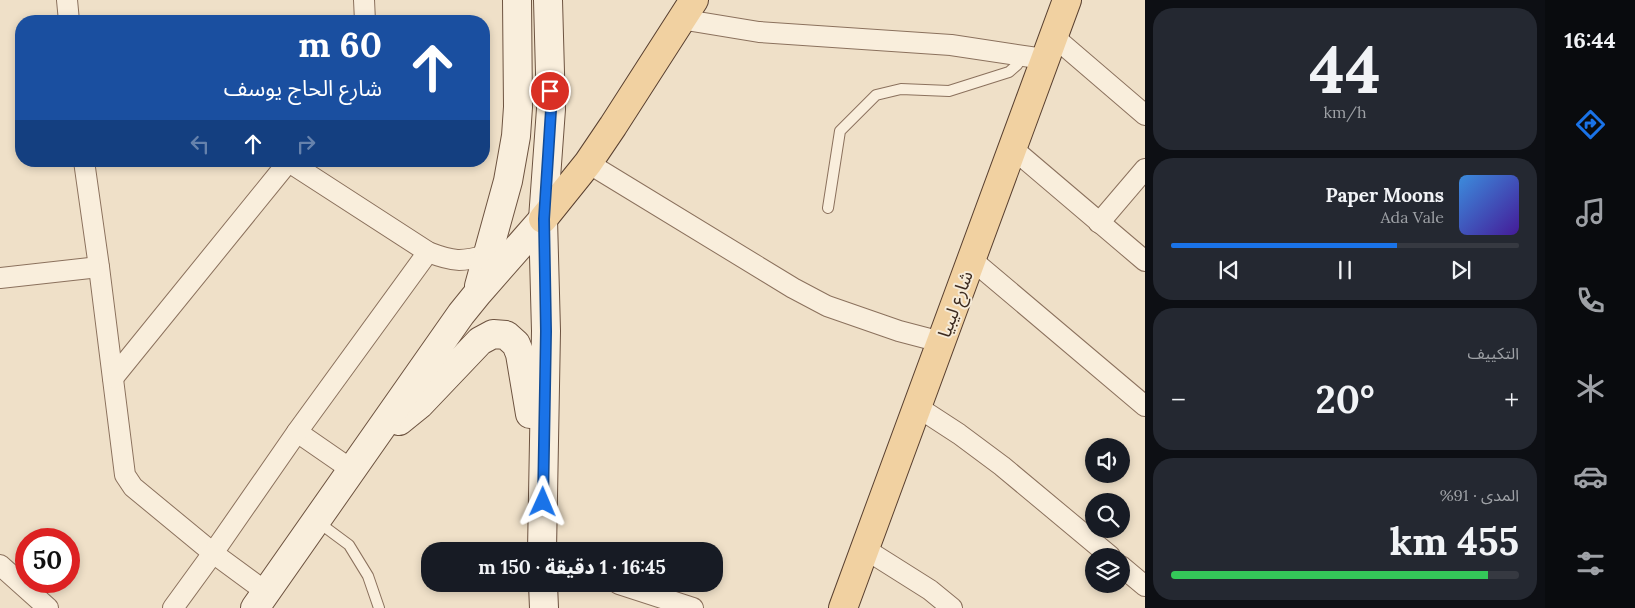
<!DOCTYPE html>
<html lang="ar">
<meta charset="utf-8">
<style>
:root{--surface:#171b24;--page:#242831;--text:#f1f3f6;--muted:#9ea1a6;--line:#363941;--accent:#1a73e8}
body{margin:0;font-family:Lora,"Noto Sans Arabic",serif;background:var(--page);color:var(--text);direction:rtl;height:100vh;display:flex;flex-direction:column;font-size:19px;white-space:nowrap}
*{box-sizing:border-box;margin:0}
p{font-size:16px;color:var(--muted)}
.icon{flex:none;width:28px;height:28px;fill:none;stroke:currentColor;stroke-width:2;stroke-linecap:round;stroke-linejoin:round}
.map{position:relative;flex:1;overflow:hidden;direction:ltr}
.sheet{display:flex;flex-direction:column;gap:8px;padding:8px;background:#0d0f14;width:400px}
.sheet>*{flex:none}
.top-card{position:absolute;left:15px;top:15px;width:475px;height:152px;border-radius:20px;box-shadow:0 2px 8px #0003;direction:rtl;background:#1a4fa0;color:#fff;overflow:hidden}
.fabs{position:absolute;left:1085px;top:438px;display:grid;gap:10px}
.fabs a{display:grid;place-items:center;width:45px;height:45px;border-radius:50%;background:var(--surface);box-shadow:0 2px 8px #0003;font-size:25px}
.speed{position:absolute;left:15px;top:528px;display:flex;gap:10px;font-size:25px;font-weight:700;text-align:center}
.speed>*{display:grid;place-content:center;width:65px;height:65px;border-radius:50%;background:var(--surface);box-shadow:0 2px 8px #0003;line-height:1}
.speed .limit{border:8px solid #d22;background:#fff;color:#111}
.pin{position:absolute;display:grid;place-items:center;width:42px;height:42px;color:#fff;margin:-21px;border:2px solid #fff;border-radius:50%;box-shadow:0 1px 5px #0007}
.me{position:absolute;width:55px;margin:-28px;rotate:1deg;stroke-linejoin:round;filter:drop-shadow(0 0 4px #0008)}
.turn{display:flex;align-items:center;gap:18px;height:105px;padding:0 25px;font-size:22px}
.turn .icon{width:65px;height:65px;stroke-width:2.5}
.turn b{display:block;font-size:35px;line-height:42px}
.lanes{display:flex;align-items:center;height:48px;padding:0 25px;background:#0003;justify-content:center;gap:25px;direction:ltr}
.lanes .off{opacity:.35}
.big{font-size:38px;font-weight:800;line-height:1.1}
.sheet .tile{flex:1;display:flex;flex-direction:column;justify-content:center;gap:8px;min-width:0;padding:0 18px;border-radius:20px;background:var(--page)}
.sheet .dial{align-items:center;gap:0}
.dial b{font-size:65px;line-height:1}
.song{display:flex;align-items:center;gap:15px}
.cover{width:60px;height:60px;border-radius:8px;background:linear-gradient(135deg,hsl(210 70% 55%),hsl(260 70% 35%))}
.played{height:5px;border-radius:2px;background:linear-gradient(90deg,var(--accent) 65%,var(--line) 65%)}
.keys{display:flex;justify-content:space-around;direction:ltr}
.heat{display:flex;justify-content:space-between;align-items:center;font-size:28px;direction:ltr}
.charge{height:8px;border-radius:4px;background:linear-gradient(90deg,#34c759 91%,var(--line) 0)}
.trip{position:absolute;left:421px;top:542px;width:302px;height:50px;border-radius:20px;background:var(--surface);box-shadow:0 2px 8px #0003;font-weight:800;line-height:50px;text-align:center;direction:rtl}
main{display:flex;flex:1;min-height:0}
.menu{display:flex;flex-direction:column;width:90px;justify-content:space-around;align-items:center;background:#090b0e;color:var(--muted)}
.menu .icon{width:35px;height:35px}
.menu .active{color:var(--accent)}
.menu b{font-size:22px;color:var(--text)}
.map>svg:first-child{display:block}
</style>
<main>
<nav class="menu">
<b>16:44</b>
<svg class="icon active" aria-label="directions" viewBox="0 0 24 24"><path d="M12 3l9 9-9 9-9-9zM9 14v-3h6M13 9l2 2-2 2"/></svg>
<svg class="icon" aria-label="music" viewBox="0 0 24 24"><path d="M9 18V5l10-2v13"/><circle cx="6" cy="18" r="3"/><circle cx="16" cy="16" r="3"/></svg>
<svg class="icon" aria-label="phone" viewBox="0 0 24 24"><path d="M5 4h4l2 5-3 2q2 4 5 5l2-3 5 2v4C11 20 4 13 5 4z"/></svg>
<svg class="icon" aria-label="climate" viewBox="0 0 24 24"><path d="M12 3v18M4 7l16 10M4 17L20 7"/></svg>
<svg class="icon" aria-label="car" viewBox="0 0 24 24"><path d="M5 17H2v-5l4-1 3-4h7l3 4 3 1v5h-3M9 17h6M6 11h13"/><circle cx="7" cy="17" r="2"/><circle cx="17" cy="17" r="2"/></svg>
<svg class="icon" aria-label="filters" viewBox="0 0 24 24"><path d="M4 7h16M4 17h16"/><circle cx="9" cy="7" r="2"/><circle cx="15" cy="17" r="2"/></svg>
</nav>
<section class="sheet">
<div class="tile dial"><b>44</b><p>km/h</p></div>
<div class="tile">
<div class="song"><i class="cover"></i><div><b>Paper Moons</b><p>Ada Vale</p></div></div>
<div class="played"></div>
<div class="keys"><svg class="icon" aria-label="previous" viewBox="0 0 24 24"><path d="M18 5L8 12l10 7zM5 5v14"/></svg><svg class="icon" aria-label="pause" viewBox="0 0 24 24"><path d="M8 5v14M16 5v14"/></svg><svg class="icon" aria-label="next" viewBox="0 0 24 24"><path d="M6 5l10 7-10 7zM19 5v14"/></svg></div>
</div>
<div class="tile"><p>التكييف</p>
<div class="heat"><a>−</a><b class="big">20°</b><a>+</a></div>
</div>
<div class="tile"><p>المدى · 91%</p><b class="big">455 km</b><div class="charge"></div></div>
</section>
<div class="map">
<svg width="1145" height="608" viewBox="0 0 1145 608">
<rect width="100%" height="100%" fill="#efe0c8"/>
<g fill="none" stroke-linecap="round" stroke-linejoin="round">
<defs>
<g id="lane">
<path d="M828,208L840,131L876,95L901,89L949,91L1009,72L1017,65L1023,56"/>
<path d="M318,522L349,545L368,576L379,608"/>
</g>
<g id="street">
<path d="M67,0L69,21"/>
<path d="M364,0L365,21"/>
<path d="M680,19L759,32L951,45L1044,59"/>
<path d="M1053,36L1145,115"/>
<path d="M1012,148L1145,261"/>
<path d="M84,161L99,267L125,475L133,487L213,553L266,592"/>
<path d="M289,162L428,252C454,262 461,262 487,255"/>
<path d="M588,163L793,288L827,306L899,331L941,342"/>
<path d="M1099,223L1145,169"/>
<path d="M971,259L1145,406"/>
<path d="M0,278L99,267"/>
<path d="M113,378L289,161"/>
<path d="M916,406L959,434L1002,466L1110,556"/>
<path d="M297,432L352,470"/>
<path d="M865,549L930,590L952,608"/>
<path d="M0,565L48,608"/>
<path d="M1121,566L1145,586"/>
<path d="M619,584L693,608"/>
<path d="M173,608L213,553L297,432L428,252"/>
</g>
<g id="secondary">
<path d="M479,286L508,181L516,136L518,107L517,0"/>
<path d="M399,421L420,404L480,341L493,334L506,335L516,344L520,354L530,414"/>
<path d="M542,551L546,331L543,219L551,109L548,0"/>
<path d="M543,584L544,608"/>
<path d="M255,608L461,314L478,293L543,219"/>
</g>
<g id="primary">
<path d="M543,219L588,163L613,126L694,0"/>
<path d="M843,608L1067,0"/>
</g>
</defs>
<!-- lane casing -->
<use href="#lane" stroke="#8b715d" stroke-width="12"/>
<!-- street casing -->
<use href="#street" stroke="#8b715d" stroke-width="22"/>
<!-- secondary casing -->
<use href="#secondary" stroke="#6d5340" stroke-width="30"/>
<!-- primary casing -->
<use href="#primary" stroke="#594030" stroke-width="30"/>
<!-- lane -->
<use href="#lane" stroke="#f9eedc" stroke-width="10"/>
<!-- street -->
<use href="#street" stroke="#f9eedc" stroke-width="20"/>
<!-- secondary -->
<use href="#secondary" stroke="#f9eedc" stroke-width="28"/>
<!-- primary -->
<use href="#primary" stroke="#f1d1a1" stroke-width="28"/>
</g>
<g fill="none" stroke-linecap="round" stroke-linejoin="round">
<defs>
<path id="route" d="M543,502L546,331L544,219L551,110L550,91"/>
</defs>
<!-- route casing -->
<use href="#route" stroke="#114b97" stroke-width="12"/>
<!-- route -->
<use href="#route" stroke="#1a73e8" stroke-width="9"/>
</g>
<g text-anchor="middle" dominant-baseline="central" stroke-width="4" stroke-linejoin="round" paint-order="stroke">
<!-- street labels -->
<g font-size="18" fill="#3c2b20" stroke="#f6ebd8">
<text transform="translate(955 304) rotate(-70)">شارع ليبيا</text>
</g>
</g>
</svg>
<div class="fabs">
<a><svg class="icon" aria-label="sound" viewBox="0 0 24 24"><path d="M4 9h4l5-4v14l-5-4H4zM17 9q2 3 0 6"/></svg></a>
<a><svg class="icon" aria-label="search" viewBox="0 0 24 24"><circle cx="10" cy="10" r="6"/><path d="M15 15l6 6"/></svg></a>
<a><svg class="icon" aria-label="layers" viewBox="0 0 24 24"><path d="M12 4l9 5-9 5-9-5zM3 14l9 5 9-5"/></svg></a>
</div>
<div class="speed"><div class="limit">50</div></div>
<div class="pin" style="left:550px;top:91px;background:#d93025"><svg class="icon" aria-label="arrive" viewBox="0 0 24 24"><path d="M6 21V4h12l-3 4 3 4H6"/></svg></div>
<svg class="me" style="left:543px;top:502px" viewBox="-20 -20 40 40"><path d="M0-17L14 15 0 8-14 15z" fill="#1a73e8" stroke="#fff" stroke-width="4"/></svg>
<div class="trip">16:45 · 1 دقيقة · 150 m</div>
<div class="top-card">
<div class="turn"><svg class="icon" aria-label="ahead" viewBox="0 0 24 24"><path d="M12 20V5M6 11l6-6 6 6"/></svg><div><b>60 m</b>شارع الحاج يوسف</div></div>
<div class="lanes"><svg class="icon off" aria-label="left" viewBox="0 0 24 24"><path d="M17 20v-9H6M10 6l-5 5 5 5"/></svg><svg class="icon" aria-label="ahead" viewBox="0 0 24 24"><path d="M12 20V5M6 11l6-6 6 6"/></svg><svg class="icon off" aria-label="right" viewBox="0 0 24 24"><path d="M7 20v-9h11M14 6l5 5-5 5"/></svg></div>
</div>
</div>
</main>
